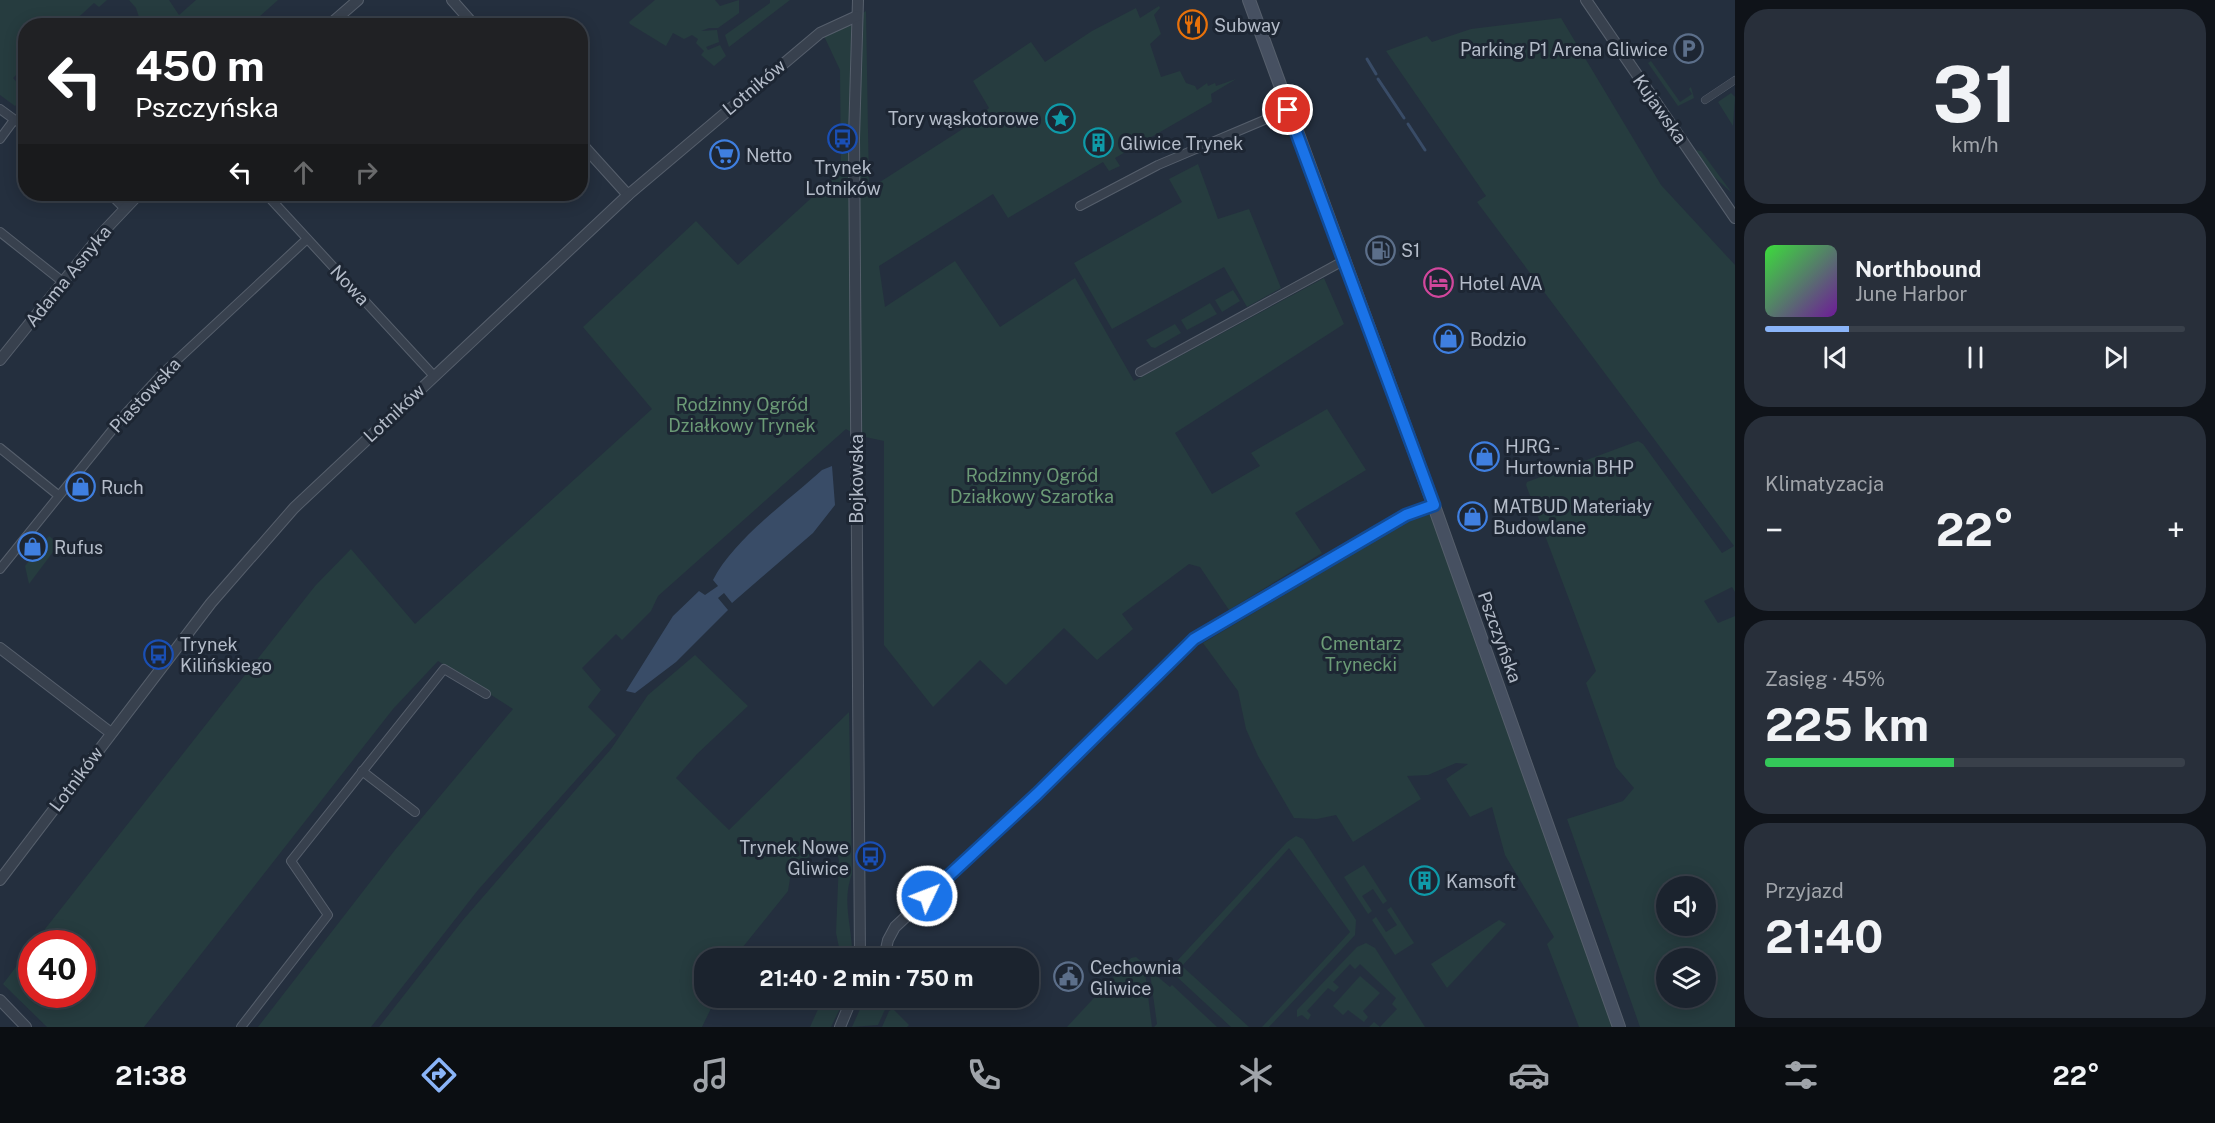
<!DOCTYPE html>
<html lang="pl">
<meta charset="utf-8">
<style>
:root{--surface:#1b232e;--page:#282f3a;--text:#f1f3f6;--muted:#a0a4aa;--line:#39404a;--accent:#8ab4f8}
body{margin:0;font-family:"Public Sans",sans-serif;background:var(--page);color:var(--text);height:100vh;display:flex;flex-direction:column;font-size:22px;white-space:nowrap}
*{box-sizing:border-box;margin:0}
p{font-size:20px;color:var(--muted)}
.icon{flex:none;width:33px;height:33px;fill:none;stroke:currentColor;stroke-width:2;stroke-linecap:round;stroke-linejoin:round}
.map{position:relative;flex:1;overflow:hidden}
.drawer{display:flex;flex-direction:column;gap:9px;padding:9px;background:#0f1319;width:480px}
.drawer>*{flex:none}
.hud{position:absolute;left:18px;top:18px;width:570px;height:183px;border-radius:24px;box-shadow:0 3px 15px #0003,0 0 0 2px var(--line);background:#202124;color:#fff;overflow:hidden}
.tools{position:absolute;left:1656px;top:876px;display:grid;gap:12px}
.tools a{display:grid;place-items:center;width:60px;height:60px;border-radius:50%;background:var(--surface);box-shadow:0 3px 15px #0003,0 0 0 2px var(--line);font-size:30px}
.speed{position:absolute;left:18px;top:930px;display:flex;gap:12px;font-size:30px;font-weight:700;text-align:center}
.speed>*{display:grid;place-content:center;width:78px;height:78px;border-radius:50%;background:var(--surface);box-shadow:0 3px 15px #0003,0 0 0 2px var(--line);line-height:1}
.speed .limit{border:9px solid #d22;background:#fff;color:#111}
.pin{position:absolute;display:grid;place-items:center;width:51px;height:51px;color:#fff;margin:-26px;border:3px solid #fff;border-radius:50%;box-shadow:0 2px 6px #0007}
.me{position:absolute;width:66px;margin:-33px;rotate:47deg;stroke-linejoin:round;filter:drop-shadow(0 0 4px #0008)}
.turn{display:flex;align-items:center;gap:21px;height:126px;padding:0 18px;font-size:27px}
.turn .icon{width:78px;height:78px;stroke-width:2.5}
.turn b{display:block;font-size:42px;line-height:51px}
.lanes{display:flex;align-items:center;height:57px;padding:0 18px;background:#0003;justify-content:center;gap:30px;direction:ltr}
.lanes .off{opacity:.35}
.big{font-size:45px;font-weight:700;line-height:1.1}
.drawer .tile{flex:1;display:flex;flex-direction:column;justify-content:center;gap:9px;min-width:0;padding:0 21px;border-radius:24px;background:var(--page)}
.drawer .dial{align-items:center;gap:0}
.dial b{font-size:78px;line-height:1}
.song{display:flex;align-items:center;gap:18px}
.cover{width:72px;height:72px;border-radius:9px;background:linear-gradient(135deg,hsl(120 70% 55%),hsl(280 70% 35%))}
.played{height:6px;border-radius:3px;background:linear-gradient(90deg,var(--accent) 20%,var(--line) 20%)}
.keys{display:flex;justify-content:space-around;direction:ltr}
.heat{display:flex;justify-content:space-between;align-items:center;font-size:33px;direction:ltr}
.charge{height:9px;border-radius:4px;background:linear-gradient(90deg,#34c759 45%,var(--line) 0)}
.trip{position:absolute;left:694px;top:948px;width:345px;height:60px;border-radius:24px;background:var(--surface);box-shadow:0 3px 15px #0003,0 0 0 2px var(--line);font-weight:700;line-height:60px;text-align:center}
.tab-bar{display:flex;height:96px;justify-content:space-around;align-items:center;background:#0b0e12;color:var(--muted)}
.tab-bar .icon{width:42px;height:42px}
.tab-bar .selected{color:var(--accent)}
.tab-bar b{font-size:27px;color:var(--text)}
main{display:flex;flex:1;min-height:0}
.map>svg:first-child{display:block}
</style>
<main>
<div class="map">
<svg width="1735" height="1027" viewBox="0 0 1735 1027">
<rect width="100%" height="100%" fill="#242f3e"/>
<!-- green -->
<g fill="#263c3f" fill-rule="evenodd">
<path d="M0,0H107L99,7L94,3L70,25L26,26L25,66L13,78L25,91V97L15,106L0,95Z"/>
<path d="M129,0H169L179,15L196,0H278L250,25L134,26L140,20L136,8Z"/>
<path d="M655,0H715L720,6L739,0V13L718,28H709L701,31L717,30L719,42L706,47L708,50L720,45L726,56L714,66L701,55L704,51L696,43L698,39L692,35L684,39L673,33L666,46L630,24L629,22Z"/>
<path d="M770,0H790L729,47L725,35L770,3Z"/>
<path d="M1159,6L1160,8L1154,15L1161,34L1150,44L1161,77L1180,71L1186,83L1195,86L1197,90L1207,83L1208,86L1215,83L1216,86L1236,79L1211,94L1212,102L1115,158L1120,166L1109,171L1103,162L1008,218L993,194L879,266L885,307L955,261L1000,327L1075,278L1134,381L1324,278L1344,324L1175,433L1212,494L1260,466L1251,453L1327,409L1366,470L1295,513L1322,553L1229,610L1200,567L1189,564L1122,614L1133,629L1097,660L1064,628L1006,685L980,660L933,707L884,645V441L856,435L846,429L658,596L651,611L622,640L616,634L582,668L601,690L588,707L616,735L478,890L371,1027H258L395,850L513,709L438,661L393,709L144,1027H47L3,984L31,947L32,994H82V944L34,943L315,586L351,549L415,624L652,409L583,327L696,221L738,265L841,171L840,70L824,36L866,11L869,189L972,123L989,108L973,81L1031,42L1045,62L1092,31L1136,8L1140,18Z"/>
<path d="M1561,18L1661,185L1735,265V592L1732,587L1704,601L1718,623L1735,616V1027H1640L1567,819L1623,801L1634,788L1616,767L1586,683L1596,671L1526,485L1527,482L1638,441L1643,444L1722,553L1734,546L1477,202L1486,196L1386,51L1427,36L1432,42L1471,29ZM1706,886V926H1666V886ZM1666,958H1706V998H1666Z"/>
<path d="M1651,61L1680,102L1692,94L1689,89L1691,87L1694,98L1678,106L1648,63Z"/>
<path d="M1731,93L1735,97L1733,126L1718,102Z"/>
<path d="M1695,150L1701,151L1732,193L1710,173Z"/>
<path d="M1198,164L1218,219L1249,209L1281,288L1247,307L1224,267L1112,329L1074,263L1182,202L1169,179Z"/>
<path d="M1233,290L1240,301L1222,312L1215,300Z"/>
<path d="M1210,303L1217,314L1187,330L1181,320Z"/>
<path d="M1175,324L1181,333L1155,348L1151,347L1146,340Z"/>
<path d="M1429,509L1619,1027H1579L1547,944L1554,937L1505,855L1492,807L1470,817L1446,779L1468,764L1456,763L1428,775L1407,776L1421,799L1353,842L1336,815L1317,819L1294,818L1258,756L1246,729L1238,691L1203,643Z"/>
<path d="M49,536L59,544L29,584L25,566Z"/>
<path d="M695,655L748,706L697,754L676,778L729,830L849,712L852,874C842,900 851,923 852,949L847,953L840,952L836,933L839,860L836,850L827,841L791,872L788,891L734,958H705V998H716L702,1027H379L463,920L611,749L648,695Z"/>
<path d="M1296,836L1303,839L1356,920L1355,935L1269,1027H1262L1350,932L1289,848L1182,966L1249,1027H1231L1176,976L1177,961L1287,842Z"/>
<path d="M1364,865L1387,901L1383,904L1373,889L1362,896L1372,911L1368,914L1344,877Z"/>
<path d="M1391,907L1414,943L1395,955L1372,920L1376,917L1386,932L1397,925L1387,910Z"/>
<path d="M1499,920L1506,924L1447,988L1431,964Z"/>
<path d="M1366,943L1375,948L1425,1027H1369L1374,1022L1380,1027L1397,1009L1392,1004L1396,998L1360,964L1355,969L1350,964L1333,982L1339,987L1334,992L1328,988L1307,1011L1311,1015L1308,1020L1302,1015L1297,1017V1010L1357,947Z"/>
<path d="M1136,957L1144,964L1152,1027H1067L1131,958Z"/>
<path d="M1152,972L1170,987L1172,985L1217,1027H1154L1157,1024L1150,973Z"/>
<path d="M1360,976L1380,993L1363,1011L1368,1017L1364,1022L1348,1010L1343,1015L1333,1006Z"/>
<path d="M823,998H845L831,1027H810Z"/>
<path d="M865,998H880L887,1005L878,1025L852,1027Z"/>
<path d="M893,1009L909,1025L907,1027H882L889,1011Z"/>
</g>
<!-- water -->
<path fill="#394c67" d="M832,466L835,505L813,533L732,603L724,593L718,598L728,610L676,662L635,693L626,691L673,616L699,591L705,595L718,586L713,580C734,539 787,502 822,470Z"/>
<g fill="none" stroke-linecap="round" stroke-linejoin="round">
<!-- stream -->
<g stroke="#394c67" stroke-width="3">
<path d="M1367,59L1376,74"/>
<path d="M1378,79L1404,118"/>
<path d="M1408,124L1425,150"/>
</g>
<defs>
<path id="pedestrian" d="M1705,100L1735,80"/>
<g id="minor">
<path d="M0,109L26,128"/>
<path d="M0,139L14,120"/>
<path d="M110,194L124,208"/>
<path d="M266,194L434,376"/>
<path d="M1080,206L1158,165L1288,110"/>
<path d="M0,232L63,282"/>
<path d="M1140,372L1343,261"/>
<path d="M0,448L58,495"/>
<path d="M0,569L126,413L163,373L307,239"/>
<path d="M362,771L415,812"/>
<path d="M241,1027L328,915L291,861L444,669L486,694"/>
</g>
<g id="tertiary">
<path d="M452,0L475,26"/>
<path d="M858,0L854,138L860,958"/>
<path d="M1586,0L1735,218"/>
<path d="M328,26L358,0"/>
<path d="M580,142L628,195"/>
<path d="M0,360L104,231L139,194"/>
<path d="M0,648L111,733"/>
<path d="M0,880L211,603L294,508L628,195L820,33L857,16"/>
<path d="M884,958L888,940L895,927L1037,794L1194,639L1406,515L1434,505"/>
<path d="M0,1000L26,1027"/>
<path d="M840,1027L852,998"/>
</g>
<path id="secondary" d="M1249,0L1428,489L1619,1027"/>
</defs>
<!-- pedestrian casing -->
<use href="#pedestrian" stroke="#565f6c" stroke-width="8"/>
<!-- minor casing -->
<use href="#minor" stroke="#565f6c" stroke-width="10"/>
<!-- tertiary casing -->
<use href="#tertiary" stroke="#565f6c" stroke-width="12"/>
<!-- secondary casing -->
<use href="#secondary" stroke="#565f6c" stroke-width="14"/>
<!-- pedestrian -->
<use href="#pedestrian" stroke="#38414e" stroke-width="7"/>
<!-- minor -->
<use href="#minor" stroke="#38414e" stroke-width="8"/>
<!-- tertiary -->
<use href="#tertiary" stroke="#38414e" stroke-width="10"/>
<!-- secondary -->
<use href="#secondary" stroke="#465061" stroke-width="12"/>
</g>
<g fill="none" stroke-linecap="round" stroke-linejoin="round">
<defs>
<path id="route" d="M927,896L1037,794L1194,639L1406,515L1434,505L1288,110"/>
</defs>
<!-- route casing -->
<use href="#route" stroke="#114b97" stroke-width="15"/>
<!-- route -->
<use href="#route" stroke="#1a73e8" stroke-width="10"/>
</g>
<!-- icons -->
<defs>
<symbol id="restaurant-ring" viewBox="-11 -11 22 22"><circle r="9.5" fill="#1d2633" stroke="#e8710a" stroke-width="1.5"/><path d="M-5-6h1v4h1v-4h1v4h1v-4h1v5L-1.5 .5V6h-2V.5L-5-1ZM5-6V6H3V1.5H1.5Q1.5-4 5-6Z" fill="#e8710a"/></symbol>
<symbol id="parking-ring" viewBox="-11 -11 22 22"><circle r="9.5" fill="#1d2633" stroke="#5c6f8a" stroke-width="1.5"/><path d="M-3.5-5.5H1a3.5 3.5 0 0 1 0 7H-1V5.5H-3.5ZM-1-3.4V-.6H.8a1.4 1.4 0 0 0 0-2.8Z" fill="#5c6f8a"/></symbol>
<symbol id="sight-ring" viewBox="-11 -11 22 22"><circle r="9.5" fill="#1d2633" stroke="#0f9aa8" stroke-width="1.5"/><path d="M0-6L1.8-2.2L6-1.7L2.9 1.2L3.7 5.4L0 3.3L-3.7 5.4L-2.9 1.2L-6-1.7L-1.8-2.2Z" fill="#0f9aa8"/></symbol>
<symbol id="bus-ring" viewBox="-11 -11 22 22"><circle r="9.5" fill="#1d2633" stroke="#1a4fb4" stroke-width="1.5"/><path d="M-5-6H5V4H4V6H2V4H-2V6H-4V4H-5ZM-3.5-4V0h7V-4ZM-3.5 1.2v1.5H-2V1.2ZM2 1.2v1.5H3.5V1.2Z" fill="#1a4fb4"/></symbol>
<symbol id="building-ring" viewBox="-11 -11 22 22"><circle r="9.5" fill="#1d2633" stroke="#0f9aa8" stroke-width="1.5"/><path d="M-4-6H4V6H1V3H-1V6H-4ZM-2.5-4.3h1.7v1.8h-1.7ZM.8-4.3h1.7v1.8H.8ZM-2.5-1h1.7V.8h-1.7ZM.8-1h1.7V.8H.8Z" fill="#0f9aa8"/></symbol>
<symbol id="supermarket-ring" viewBox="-11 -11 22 22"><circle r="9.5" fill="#1d2633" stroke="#3f7fe0" stroke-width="1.5"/><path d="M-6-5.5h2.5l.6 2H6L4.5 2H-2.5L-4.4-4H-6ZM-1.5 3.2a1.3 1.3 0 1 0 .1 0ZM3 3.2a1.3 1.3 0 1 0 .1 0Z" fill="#3f7fe0"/></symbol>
<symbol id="fuel-ring" viewBox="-11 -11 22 22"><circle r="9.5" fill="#1d2633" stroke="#5c6f8a" stroke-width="1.5"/><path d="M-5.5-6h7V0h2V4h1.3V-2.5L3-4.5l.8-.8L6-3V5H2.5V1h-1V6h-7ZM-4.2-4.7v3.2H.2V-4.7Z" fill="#5c6f8a"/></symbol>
<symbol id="hotel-ring" viewBox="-11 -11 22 22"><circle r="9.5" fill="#1d2633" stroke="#d1479c" stroke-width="1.5"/><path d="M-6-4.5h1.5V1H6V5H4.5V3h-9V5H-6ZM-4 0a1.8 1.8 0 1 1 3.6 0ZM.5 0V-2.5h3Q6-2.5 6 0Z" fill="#d1479c"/></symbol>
<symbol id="shop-ring" viewBox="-11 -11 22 22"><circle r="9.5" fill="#1d2633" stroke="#3f7fe0" stroke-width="1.5"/><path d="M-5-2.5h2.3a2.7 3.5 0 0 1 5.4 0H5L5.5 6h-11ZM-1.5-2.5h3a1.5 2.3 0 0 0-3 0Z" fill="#3f7fe0"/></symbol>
<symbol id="civic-ring" viewBox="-11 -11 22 22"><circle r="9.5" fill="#1d2633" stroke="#5c6f8a" stroke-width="1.5"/><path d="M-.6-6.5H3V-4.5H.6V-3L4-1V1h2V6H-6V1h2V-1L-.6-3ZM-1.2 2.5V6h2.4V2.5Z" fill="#5c6f8a"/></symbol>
</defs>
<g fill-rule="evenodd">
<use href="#restaurant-ring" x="1176" y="8" width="33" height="33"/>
<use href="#parking-ring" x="1672" y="32" width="33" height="33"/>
<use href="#sight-ring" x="1044" y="102" width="33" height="33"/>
<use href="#bus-ring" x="826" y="122" width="33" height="33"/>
<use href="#building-ring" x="1082" y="126" width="33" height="33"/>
<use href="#supermarket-ring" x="708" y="138" width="33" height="33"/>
<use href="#fuel-ring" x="1364" y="234" width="33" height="33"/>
<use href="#hotel-ring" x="1422" y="266" width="33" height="33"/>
<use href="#shop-ring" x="1432" y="322" width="33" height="33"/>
<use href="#shop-ring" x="1468" y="440" width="33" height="33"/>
<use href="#shop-ring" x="64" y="470" width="33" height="33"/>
<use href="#shop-ring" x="1456" y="500" width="33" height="33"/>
<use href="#shop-ring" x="16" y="530" width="33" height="33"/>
<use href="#bus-ring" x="142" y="638" width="33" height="33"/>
<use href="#bus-ring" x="854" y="840" width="33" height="33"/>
<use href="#building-ring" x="1408" y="864" width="33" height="33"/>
<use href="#civic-ring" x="1052" y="960" width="33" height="33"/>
</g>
<g text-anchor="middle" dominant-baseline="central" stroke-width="6" stroke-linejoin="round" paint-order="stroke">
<!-- poi labels -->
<g font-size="18" fill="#b4bcc9" stroke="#1d2633" text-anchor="start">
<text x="1214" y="25">Subway</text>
<text x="1668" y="49" text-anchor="end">Parking P1 Arena Gliwice</text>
<text x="1039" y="118" text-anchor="end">Tory wąskotorowe</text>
<text x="1120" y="143">Gliwice Trynek</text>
<text x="746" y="155">Netto</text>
<text x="843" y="167" text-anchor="middle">Trynek<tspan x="843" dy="21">Lotników</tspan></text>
<text x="1401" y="250">S1</text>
<text x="1459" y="283">Hotel AVA</text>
<text x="1470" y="339">Bodzio</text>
<text x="1505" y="446">HJRG -<tspan x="1505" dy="21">Hurtownia BHP</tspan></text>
<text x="101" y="487">Ruch</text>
<text x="1493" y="506">MATBUD Materiały<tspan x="1493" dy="21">Budowlane</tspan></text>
<text x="54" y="547">Rufus</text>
<text x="180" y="644">Trynek<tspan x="180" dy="21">Kilińskiego</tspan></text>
<text x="849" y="847" text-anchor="end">Trynek Nowe<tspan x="849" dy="21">Gliwice</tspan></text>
<text x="1446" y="881">Kamsoft</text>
<text x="1090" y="967">Cechownia<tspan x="1090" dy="21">Gliwice</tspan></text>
</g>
<!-- street labels -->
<g font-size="18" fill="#b4bcc9" stroke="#1d2633">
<text transform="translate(754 87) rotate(-40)">Lotników</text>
<text transform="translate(1660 109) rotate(55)">Kujawska</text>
<text transform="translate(68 276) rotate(-51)">Adama Asnyka</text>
<text transform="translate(350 285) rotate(47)">Nowa</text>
<text transform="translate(145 395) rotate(-47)">Piastowska</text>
<text transform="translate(394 413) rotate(-43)">Lotników</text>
<text transform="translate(856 479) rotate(-90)">Bojkowska</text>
<text transform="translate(1500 637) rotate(70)">Pszczyńska</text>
<text transform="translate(76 779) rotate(-53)">Lotników</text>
</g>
<!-- park labels -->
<g font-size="18" fill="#6b9a76" stroke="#1d2633">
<text x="742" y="404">Rodzinny Ogród<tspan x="742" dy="21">Działkowy Trynek</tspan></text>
<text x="1032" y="475">Rodzinny Ogród<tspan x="1032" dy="21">Działkowy Szarotka</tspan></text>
<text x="1361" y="643">Cmentarz<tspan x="1361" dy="21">Trynecki</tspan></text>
</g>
</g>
</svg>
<div class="tools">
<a><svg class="icon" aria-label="sound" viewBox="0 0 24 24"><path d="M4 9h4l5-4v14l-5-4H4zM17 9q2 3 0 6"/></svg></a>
<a><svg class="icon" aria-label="layers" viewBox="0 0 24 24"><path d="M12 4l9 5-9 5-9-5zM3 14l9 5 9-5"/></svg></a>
</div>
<div class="speed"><div class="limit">40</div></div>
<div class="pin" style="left:1288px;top:110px;background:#d93025"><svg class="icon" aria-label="arrive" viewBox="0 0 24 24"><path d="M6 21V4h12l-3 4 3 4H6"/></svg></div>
<svg class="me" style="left:927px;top:896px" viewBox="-20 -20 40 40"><circle r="17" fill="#1a73e8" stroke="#fff" stroke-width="3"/><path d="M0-11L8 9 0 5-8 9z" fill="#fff"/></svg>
<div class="trip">21:40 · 2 min · 750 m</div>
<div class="hud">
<div class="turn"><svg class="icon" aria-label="left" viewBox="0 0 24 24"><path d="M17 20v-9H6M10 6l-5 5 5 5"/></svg><div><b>450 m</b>Pszczyńska</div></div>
<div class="lanes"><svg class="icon" aria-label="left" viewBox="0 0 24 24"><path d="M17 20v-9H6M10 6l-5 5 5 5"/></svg><svg class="icon off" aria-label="ahead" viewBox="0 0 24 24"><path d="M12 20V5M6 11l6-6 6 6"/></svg><svg class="icon off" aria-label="right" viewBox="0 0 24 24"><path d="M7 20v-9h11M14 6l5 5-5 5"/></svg></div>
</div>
</div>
<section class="drawer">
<div class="tile dial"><b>31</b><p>km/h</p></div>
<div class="tile">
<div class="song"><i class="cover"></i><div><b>Northbound</b><p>June Harbor</p></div></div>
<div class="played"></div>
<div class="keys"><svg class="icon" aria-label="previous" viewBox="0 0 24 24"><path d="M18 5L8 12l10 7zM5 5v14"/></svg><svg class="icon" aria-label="pause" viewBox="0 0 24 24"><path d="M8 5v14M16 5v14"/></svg><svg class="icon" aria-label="next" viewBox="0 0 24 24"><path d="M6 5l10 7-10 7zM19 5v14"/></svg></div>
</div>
<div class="tile"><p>Klimatyzacja</p>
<div class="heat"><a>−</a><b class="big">22°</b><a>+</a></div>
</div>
<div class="tile"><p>Zasięg · 45%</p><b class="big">225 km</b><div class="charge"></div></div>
<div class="tile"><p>Przyjazd</p><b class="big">21:40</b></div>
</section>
</main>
<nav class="tab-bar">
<b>21:38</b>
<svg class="icon selected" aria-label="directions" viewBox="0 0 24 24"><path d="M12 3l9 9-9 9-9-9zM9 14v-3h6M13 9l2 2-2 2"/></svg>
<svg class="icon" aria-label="music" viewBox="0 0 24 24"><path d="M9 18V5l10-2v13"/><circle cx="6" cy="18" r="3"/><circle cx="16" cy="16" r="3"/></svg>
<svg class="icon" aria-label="phone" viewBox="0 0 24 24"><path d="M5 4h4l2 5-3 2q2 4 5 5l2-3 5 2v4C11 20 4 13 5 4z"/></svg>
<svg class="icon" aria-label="climate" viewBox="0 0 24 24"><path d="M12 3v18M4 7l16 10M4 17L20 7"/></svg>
<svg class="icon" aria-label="car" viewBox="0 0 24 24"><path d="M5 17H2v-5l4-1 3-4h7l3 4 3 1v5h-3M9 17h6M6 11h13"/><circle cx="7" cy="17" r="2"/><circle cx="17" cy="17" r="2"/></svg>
<svg class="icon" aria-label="filters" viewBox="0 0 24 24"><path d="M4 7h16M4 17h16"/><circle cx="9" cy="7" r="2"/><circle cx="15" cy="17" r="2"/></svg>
<b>22°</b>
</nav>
